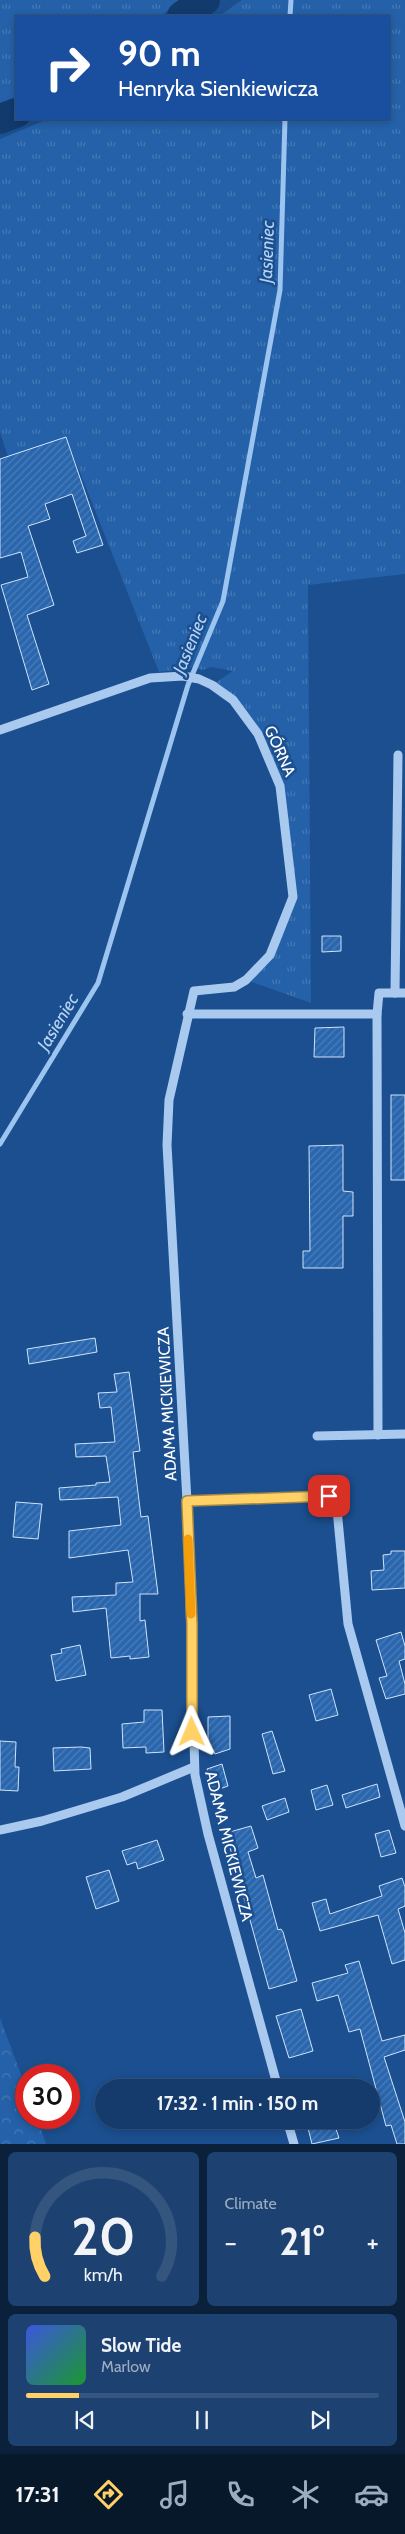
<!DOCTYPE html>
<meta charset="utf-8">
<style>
:root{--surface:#143b6b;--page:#1d4271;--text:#f1f3f6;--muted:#9dadc1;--line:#33557e;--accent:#ffd166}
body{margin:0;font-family:Cabin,sans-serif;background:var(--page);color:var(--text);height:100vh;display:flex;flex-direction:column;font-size:19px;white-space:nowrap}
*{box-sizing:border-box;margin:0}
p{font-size:16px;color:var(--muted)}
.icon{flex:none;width:28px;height:28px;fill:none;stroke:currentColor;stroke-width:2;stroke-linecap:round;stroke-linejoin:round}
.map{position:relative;height:2144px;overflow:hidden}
.side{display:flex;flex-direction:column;gap:8px;padding:8px;background:#0b203b;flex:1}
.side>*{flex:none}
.guide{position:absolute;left:15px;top:15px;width:375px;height:105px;border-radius:0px;box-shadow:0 2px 8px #0003,0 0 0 1px var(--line);background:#1a4fa0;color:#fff;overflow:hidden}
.speed{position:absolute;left:15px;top:2064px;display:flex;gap:10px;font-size:25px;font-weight:700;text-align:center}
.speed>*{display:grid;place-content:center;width:65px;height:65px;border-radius:50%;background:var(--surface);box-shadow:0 2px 8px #0003,0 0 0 1px var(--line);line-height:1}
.speed .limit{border:8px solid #d22;background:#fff;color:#111}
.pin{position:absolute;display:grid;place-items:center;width:42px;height:42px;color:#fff;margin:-21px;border-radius:10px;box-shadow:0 2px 8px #0006}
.me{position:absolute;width:55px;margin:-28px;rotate:359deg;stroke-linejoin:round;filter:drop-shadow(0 0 4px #0008)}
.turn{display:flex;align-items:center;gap:18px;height:105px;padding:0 20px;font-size:22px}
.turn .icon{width:65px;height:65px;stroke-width:2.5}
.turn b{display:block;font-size:35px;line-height:42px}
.big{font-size:38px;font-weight:700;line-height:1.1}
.side .card{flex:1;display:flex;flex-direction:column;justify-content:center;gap:8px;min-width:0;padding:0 18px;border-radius:8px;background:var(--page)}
.side .dial{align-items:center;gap:0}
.dial svg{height:130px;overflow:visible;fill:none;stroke:var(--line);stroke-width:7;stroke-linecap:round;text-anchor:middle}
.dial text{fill:var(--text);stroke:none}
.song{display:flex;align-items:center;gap:15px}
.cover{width:60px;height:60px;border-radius:8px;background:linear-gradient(135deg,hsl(230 70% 55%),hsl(130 70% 35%))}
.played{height:5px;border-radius:2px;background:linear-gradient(90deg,var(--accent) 15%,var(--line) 15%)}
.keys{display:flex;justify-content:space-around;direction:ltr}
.heat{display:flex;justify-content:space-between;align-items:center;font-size:28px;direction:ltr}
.side .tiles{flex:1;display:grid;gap:8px;grid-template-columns:1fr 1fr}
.card:last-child{grid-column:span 2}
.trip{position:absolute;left:95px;top:2079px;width:285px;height:50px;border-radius:25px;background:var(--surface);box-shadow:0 2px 8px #0003,0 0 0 1px var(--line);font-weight:700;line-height:50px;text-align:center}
.menu{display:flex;height:80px;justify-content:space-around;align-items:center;background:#08182b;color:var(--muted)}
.menu .icon{width:35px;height:35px}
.menu .on{color:var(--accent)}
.menu b{font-size:22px;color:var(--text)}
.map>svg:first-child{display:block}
</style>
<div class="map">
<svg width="405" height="2144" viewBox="0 0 405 2144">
<defs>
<pattern id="grass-tufts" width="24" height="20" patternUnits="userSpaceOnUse" patternTransform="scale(1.25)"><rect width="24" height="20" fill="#2461a8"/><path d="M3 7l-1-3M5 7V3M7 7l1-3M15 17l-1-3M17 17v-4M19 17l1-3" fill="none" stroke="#4579b5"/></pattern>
<pattern id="forest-crowns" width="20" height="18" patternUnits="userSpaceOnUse" patternTransform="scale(1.25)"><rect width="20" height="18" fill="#2461a8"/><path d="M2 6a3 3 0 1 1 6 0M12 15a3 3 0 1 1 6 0" fill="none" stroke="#4579b5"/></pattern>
<pattern id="building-hatch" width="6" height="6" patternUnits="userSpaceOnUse" patternTransform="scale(1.25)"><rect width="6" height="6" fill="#2a66ad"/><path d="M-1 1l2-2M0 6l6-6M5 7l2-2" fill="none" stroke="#4a7db9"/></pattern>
</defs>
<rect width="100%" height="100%" fill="#1b4f8f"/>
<!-- grass -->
<g fill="url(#grass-tufts)">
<path d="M0,0H184L160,16H16V97L0,104Z"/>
<path d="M242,0H405V574L308,585L311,1003L246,980L270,955L293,897L280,786L258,734L233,700L212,685L233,671L211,667L202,670L195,667L159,672L66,437L8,457L0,432V139L48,119H389V16H219Z"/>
</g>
<!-- forest -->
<path fill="url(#forest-crowns)" d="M0,2018L26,2088V2118H37L46,2144H0Z"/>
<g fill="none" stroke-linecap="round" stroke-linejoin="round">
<!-- stream -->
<g stroke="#9cc4f0" stroke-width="5">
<path d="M290,16L291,0"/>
<path d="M0,1144L98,983L188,685L223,601L280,290L285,119"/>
</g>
<!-- river -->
<g stroke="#123a6d" stroke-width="30">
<path d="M182,16L205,0"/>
<path d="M0,119L16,113"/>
</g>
</g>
<!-- building -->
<g fill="url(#building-hatch)" stroke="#cfe3fa">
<path d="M66,437L103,545L77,553L73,541L86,536L72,494L45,504L50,519L28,526L54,605L27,615L49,684L32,690L1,585L28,577L21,552L0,558V459Z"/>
<path d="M322,936H341V951L322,952Z"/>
<path d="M344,1027V1057H314L315,1028Z"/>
<rect x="391" y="1095" width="14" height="85"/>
<path d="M343,1145V1191L353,1192V1216H343V1268H303V1251H310L309,1146Z"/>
<path d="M95,1338L97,1352L29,1364L27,1349Z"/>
<path d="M129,1372L140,1451L133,1452L141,1517L148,1516L158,1594H140V1621L145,1620L149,1657L130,1659V1656L111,1658L106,1608L73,1612L72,1597L116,1595V1583L133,1582L128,1550L69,1558V1531L121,1525L118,1497L60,1500L59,1488L96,1485V1483L110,1482L106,1456L76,1457L75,1444L115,1442L111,1407L100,1408L98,1393L117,1392L114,1374Z"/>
<path d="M16,1502L42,1504L38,1539L13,1537Z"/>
<path d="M391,1551H405V1588L372,1590L371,1571L384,1570L383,1555L391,1554Z"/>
<path d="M401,1632L405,1646V1659L399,1661L405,1684V1694L386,1699L379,1678L387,1676L376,1640Z"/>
<path d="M80,1645L86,1675L56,1681L51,1655L62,1653L61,1649Z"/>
<path d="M331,1689L338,1715L316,1721L309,1695Z"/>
<path d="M144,1710H162L164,1752L146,1753V1747L123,1748L122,1724L144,1722Z"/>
<path d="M230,1716V1749L215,1754L208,1741V1717Z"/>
<path d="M272,1731L285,1771L273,1774L262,1734Z"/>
<path d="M0,1741L16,1742L15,1767H19L18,1791L0,1790Z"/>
<path d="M81,1747L90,1748L91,1769L54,1771L53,1748Z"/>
<path d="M222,1764L228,1786L214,1791L207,1769Z"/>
<path d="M377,1784L380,1797L346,1808L342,1795Z"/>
<path d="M327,1785L333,1805L316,1810L311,1790Z"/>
<path d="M285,1798L289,1812L267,1820L262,1806Z"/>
<path d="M251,1826L258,1848L248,1852L256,1878L263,1875L278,1930L281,1929L283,1932L297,1981L269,1989L226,1833Z"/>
<path d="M389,1830L396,1853L381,1857L375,1834Z"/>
<path d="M157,1840L164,1860L138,1869L136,1862L127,1865L122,1851Z"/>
<path d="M109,1870L119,1901L96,1909L86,1877Z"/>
<path d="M402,1878L405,1887V1906L398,1909L405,1933V1960L392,1964L378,1915L320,1931L312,1903L326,1899L330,1914L382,1896L379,1886Z"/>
<path d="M359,1961L382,2041L405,2035V2050L384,2057L405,2122V2144H397L391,2125L386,2126L360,2029L349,2032L338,1995L317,2001L312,1983L348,1973L345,1965Z"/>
<path d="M301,2009L313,2051L289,2058L276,2016Z"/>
<path d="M306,2120H333L339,2138L312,2144Z"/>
</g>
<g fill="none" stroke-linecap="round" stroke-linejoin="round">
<!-- minor -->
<g stroke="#a9c9ee" stroke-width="9">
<path d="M0,730L150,678L183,676L199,679L212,685L233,700L258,734L280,786L293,897L270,955L246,980L234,987L194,991L169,1100L167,1145L187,1501L195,1775L208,1834L278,2088"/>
<path d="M395,993L398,755"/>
<path d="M187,1014H377L379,993H405"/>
<path d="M377,1014L378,1435"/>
<path d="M317,1436L405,1434"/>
<path d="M187,1501L329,1496L336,1499L348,1624L405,1826"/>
<path d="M0,1830L42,1821L122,1797L194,1767"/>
<path d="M287,2120L294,2144"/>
</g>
</g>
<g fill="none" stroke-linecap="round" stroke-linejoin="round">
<defs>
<path id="route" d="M192,1732V1624L187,1501L329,1496"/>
</defs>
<!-- route casing -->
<use href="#route" stroke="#a68842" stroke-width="12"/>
<!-- route -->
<use href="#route" stroke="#ffd166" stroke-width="9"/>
<!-- slow -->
<path stroke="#f59e0b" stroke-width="9" d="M188,1539L191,1614"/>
</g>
<g text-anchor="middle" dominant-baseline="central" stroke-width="5" stroke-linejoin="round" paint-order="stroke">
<!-- street labels -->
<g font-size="16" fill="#fff" stroke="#1b4f8f">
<text transform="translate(280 751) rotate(66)">GÓRNA</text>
<text transform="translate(167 1404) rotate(-93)">ADAMA MICKIEWICZA</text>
<text transform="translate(229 1846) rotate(76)">ADAMA MICKIEWICZA</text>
</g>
<!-- water labels -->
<g font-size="18" font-style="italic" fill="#b5d3f5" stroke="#1b4f8f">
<text transform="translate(267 252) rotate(-88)">Jasieniec</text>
<text transform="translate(190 644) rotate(-68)">Jasieniec</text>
<text transform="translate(58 1022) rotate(-59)">Jasieniec</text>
</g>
</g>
</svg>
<div class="speed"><div class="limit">30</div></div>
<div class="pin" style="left:329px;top:1496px;background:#d93025"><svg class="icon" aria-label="arrive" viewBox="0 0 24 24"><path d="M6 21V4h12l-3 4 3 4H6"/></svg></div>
<svg class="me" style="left:192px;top:1732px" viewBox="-20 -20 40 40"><path d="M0-17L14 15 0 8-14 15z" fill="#ffd166" stroke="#fff" stroke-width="4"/></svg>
<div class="trip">17:32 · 1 min · 150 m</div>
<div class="guide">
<div class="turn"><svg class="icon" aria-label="right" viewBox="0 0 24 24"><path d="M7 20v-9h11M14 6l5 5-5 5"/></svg><div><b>90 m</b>Henryka Sienkiewicza</div></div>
</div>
</div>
<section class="side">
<div class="tiles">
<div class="card dial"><svg viewBox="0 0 100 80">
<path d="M14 69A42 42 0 1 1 86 69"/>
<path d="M14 69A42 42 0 0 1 8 45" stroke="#ffd166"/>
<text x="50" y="56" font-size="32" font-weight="700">20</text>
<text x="50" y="72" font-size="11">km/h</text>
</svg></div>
<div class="card"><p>Climate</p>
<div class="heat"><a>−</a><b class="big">21°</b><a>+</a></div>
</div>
<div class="card">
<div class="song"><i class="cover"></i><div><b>Slow Tide</b><p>Marlow</p></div></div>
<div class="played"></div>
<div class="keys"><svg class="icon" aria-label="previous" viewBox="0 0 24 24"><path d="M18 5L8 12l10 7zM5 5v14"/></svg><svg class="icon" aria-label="pause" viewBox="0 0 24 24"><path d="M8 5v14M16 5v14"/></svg><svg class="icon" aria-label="next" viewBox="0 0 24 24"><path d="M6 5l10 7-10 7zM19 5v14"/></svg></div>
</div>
</div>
</section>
<nav class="menu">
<b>17:31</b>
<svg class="icon on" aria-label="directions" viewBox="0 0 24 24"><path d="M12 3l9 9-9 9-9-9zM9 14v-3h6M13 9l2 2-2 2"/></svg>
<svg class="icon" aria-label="music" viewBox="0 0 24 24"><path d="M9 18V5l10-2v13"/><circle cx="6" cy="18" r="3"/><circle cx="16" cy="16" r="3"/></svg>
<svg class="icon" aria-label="phone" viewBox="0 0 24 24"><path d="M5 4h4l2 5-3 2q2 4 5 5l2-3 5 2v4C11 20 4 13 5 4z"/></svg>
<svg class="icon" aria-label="climate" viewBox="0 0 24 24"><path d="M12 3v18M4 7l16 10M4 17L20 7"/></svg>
<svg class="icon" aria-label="car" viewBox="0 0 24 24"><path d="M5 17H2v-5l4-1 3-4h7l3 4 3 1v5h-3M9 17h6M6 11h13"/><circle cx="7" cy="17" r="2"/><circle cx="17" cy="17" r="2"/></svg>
</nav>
